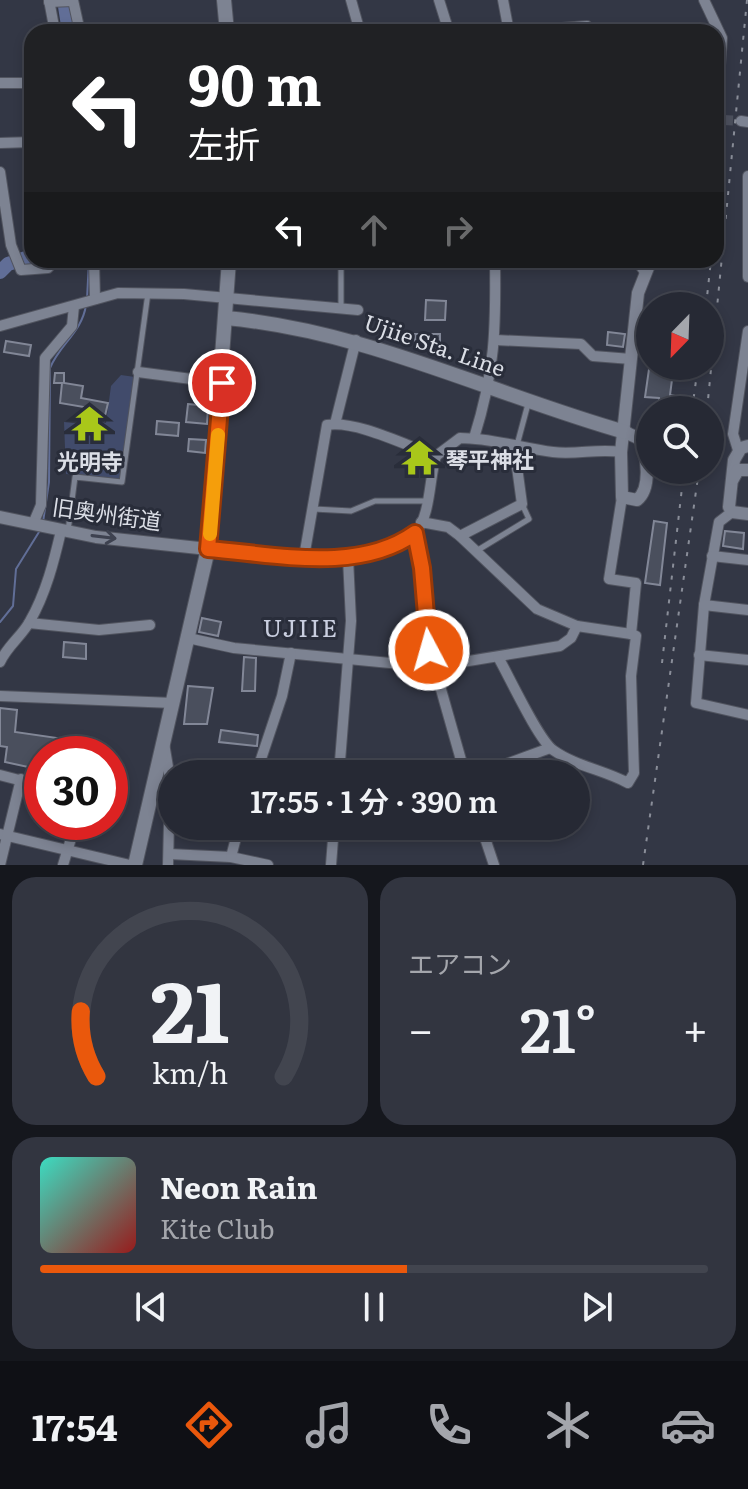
<!DOCTYPE html>
<html lang="ja">
<meta charset="utf-8">
<style>
:root{--surface:#262934;--page:#323540;--text:#f1f3f6;--muted:#a4a6ac;--line:#42454f;--accent:#ea580c}
body{margin:0;font-family:Literata,"Noto Sans JP",serif;background:var(--page);color:var(--text);height:100vh;display:flex;flex-direction:column;font-size:30px;white-space:nowrap}
*{box-sizing:border-box;margin:0}
p{font-size:26px;color:var(--muted)}
.icon{flex:none;width:44px;height:44px;fill:none;stroke:currentColor;stroke-width:2;stroke-linecap:round;stroke-linejoin:round}
.map{position:relative;height:865px;overflow:hidden}
.side{display:flex;flex-direction:column;gap:12px;padding:12px;background:#15171d;flex:1}
.side>*{flex:none}
.top-card{position:absolute;left:24px;top:24px;width:700px;height:244px;border-radius:24px;box-shadow:0 4px 12px #0003,0 0 0 2px var(--line);background:#202124;color:#fff;overflow:hidden}
.needle{width:52px;rotate:203deg}
.fabs{position:absolute;left:636px;top:292px;display:grid;gap:16px}
.fabs a{display:grid;place-items:center;width:88px;height:88px;border-radius:50%;background:var(--surface);box-shadow:0 4px 12px #0003,0 0 0 2px var(--line);font-size:40px}
.speed{position:absolute;left:24px;top:736px;display:flex;gap:16px;font-size:40px;font-weight:700;text-align:center}
.speed>*{display:grid;place-content:center;width:104px;height:104px;border-radius:50%;background:var(--surface);box-shadow:0 4px 12px #0003,0 0 0 2px var(--line);line-height:1}
.speed .limit{border:12px solid #d22;background:#fff;color:#111}
.pin{position:absolute;display:grid;place-items:center;width:68px;height:68px;color:#fff;margin:-34px;border:4px solid #fff;border-radius:50%;box-shadow:0 2px 8px #0007}
.me{position:absolute;width:88px;margin:-44px;rotate:354deg;stroke-linejoin:round;filter:drop-shadow(0 0 6px #0008)}
.turn{display:flex;align-items:center;gap:28px;height:168px;padding:0 32px;font-size:36px}
.turn .icon{width:104px;height:104px;stroke-width:2.5}
.turn b{display:block;font-size:56px;line-height:68px}
.lanes{display:flex;align-items:center;height:76px;padding:0 32px;background:#0003;justify-content:center;gap:40px;direction:ltr}
.lanes .off{opacity:.35}
.big{font-size:60px;font-weight:600;line-height:1.1}
.side .card{flex:1;display:flex;flex-direction:column;justify-content:center;gap:12px;min-width:0;padding:0 28px;border-radius:24px;background:var(--page)}
.side .dial{align-items:center;gap:0}
.dial svg{height:208px;overflow:visible;fill:none;stroke:var(--line);stroke-width:7;stroke-linecap:round;text-anchor:middle}
.dial text{fill:var(--text);stroke:none}
.song{display:flex;align-items:center;gap:24px}
.cover{width:96px;height:96px;border-radius:12px;background:linear-gradient(135deg,hsl(170 70% 55%),hsl(0 70% 35%))}
.played{height:8px;border-radius:4px;background:linear-gradient(90deg,var(--accent) 55%,var(--line) 55%)}
.keys{display:flex;justify-content:space-around;direction:ltr}
.heat{display:flex;justify-content:space-between;align-items:center;font-size:44px;direction:ltr}
.side .tiles{flex:1;display:grid;gap:12px;grid-template-columns:1fr 1fr}
.card:last-child{grid-column:span 2}
.trip{position:absolute;left:158px;top:760px;width:432px;height:80px;border-radius:40px;background:var(--surface);box-shadow:0 4px 12px #0003,0 0 0 2px var(--line);font-weight:600;line-height:80px;text-align:center}
.tab-bar{display:flex;height:128px;justify-content:space-around;align-items:center;background:#0f1015;color:var(--muted)}
.tab-bar .icon{width:56px;height:56px}
.tab-bar .selected{color:var(--accent)}
.tab-bar b{font-size:36px;color:var(--text)}
.map>svg:first-child{display:block}
</style>
<div class="map">
<svg width="748" height="865" viewBox="0 0 748 865">
<rect width="100%" height="100%" fill="#333745"/>
<!-- green -->
<path fill="#414b6b" d="M121,375L135,377L121,480L66,474L64,422L83,424L85,419L106,423L111,386Z"/>
<g fill="none" stroke-linecap="round" stroke-linejoin="round">
<!-- stream -->
<g stroke="#616e97" stroke-width="2">
<path d="M87,299L89,260"/>
<path d="M43,522L49,482L50,368C60,344 82,332 86,305"/>
<path d="M0,622L13,606L16,569L39,532"/>
</g>
<!-- river -->
<g stroke="#616e97" stroke-width="14">
<path d="M64,0L69,32"/>
<path d="M0,272L8,264L32,256"/>
</g>
</g>
<!-- building -->
<g fill="#4a4f5d" stroke="#828797" stroke-width="2">
<path d="M426,300L446,301L445,320H425Z"/>
<path d="M608,332L625,334L623,347L607,345Z"/>
<rect x="415" y="334" width="25" height="15"/>
<path d="M6,341L31,345L29,356L4,352Z"/>
<path d="M649,369L673,372L670,395L676,396L675,410H661L659,398L645,397Z"/>
<path d="M55,373H64V383L83,386L81,398L108,403L104,420L82,416L84,407L60,403L62,383H54Z"/>
<path d="M188,404L208,406L207,424L186,422Z"/>
<path d="M157,421L179,423L178,436L156,434Z"/>
<path d="M189,439L206,440L205,453L188,451Z"/>
<path d="M654,521L667,523L660,585L645,583Z"/>
<path d="M725,531L744,533L743,549L723,546Z"/>
<path d="M202,618L221,622L218,636L199,632Z"/>
<path d="M64,642L86,644V659L63,657Z"/>
<path d="M244,657L256,658L255,691H242Z"/>
<path d="M188,686L213,688L207,724H184Z"/>
<path d="M0,708L17,710L15,732L78,741L77,754H42V770L5,762L7,747L0,746Z"/>
<path d="M221,730L258,735L257,746L219,742Z"/>
</g>
<g fill="none" stroke-linecap="round" stroke-linejoin="round">
<!-- minor-tunnel -->
<path stroke="#4c505d" stroke-width="10" stroke-dasharray="10 5" stroke-linecap="butt" d="M723,120L741,121"/>
<defs>
<g id="service">
<path d="M341,307V260"/>
<path d="M517,445L528,404"/>
<path d="M314,509L351,511L375,501H426"/>
<path d="M68,531L75,477L122,482L148,293"/>
<path d="M478,550L529,519L522,504"/>
</g>
<g id="minor">
<path d="M49,0L55,32"/>
<path d="M73,0L80,32"/>
<path d="M351,0L360,32"/>
<path d="M439,0L449,32"/>
<path d="M503,0L509,32"/>
<path d="M704,0L722,38L716,120"/>
<path d="M49,2L73,1"/>
<path d="M512,32L587,26"/>
<path d="M0,83H32"/>
<path d="M741,121L748,122"/>
<path d="M0,143L32,142"/>
<path d="M0,172L11,245L21,270L48,268L55,260"/>
<path d="M748,176V277"/>
<path d="M94,260L95,299"/>
<path d="M636,260L645,272"/>
<path d="M0,326L118,293L184,294L358,310"/>
<path d="M496,340L581,344L593,356L631,359"/>
<path d="M138,372L222,383"/>
<path d="M335,424L356,340"/>
<path d="M474,438C495,371 496,330 495,260"/>
<path d="M738,450L733,434L748,331"/>
<path d="M732,512L719,522L704,605L696,703L748,715"/>
<path d="M421,522L448,527L460,536L537,609L577,626L631,634L636,583L609,579L622,497"/>
<path d="M33,524L41,505L45,358L72,326L74,306"/>
<path d="M415,533L422,568L425,633L465,774"/>
<path d="M460,536L522,504L514,445"/>
<path d="M208,549C256,553 379,572 415,533C431,516 429,478 436,456L460,438C492,438 522,448 553,452C577,455 598,448 621,452"/>
<path d="M712,556L748,560"/>
<path d="M304,557L327,425C356,420 407,446 436,456"/>
<path d="M704,605L748,610"/>
<path d="M29,623L99,630L150,625"/>
<path d="M188,638L234,648L432,667L560,646L571,638L577,626"/>
<path d="M699,655L748,660"/>
<path d="M498,657C509,676 538,739 553,750C575,766 604,770 628,783L634,773L631,676L636,636L631,634"/>
<path d="M0,662C8,645 22,636 30,621C46,593 54,561 61,531"/>
<path d="M0,696L173,703"/>
<path d="M164,743L170,779L168,865"/>
<path d="M256,774L282,696L291,653"/>
<path d="M339,774L351,621L348,558"/>
<path d="M479,774L550,748"/>
<path d="M0,775L42,786"/>
<path d="M481,826L494,865"/>
<path d="M0,834L130,865"/>
<path d="M169,854L231,857L268,865"/>
<path d="M231,857L239,826"/>
<path d="M0,865L21,779"/>
<path d="M63,865L76,822"/>
<path d="M331,865L334,826"/>
</g>
<g id="tertiary">
<path d="M625,432L640,439C647,455 652,488 637,500L622,497L621,452L638,293L651,260"/>
<path d="M748,446L741,448L734,460L729,507L732,512L748,514"/>
<path d="M733,479L738,470H748"/>
<path d="M0,517L96,537L208,549"/>
</g>
<g id="secondary">
<path d="M224,0L227,32"/>
<path d="M226,318C367,331 491,394 625,432"/>
<path d="M135,865L208,549L229,260"/>
</g>
</defs>
<!-- service casing -->
<use href="#service" stroke="#51545f" stroke-width="7"/>
<!-- minor casing -->
<use href="#minor" stroke="#51545f" stroke-width="12"/>
<!-- tertiary casing -->
<use href="#tertiary" stroke="#51545f" stroke-width="14"/>
<!-- secondary casing -->
<use href="#secondary" stroke="#51545f" stroke-width="16"/>
<!-- service -->
<use href="#service" stroke="#7d8392" stroke-width="5"/>
<!-- minor -->
<use href="#minor" stroke="#7d8392" stroke-width="10"/>
<!-- tertiary -->
<use href="#tertiary" stroke="#7d8392" stroke-width="12"/>
<!-- secondary -->
<use href="#secondary" stroke="#7d8392" stroke-width="14"/>
<!-- rail -->
<g stroke="#8a8e99" stroke-width="2" stroke-dasharray="4 8" stroke-linecap="butt">
<path d="M706,306L711,260"/>
<path d="M692,410L698,366"/>
<path d="M707,410L747,0"/>
<path d="M662,663L684,470"/>
<path d="M643,865L699,470"/>
</g>
</g>
<!-- one-way arrows -->
<defs><path id="oneway-shaft" d="M-6 0H5M1.5-3L5.5 0L1.5 3" fill="none" stroke-width="1.6" stroke-linecap="round" stroke-linejoin="round" transform="scale(2)"/></defs>
<use stroke="#3e4250" href="#oneway-shaft" transform="translate(104 537) rotate(7)"/>
<g fill="none" stroke-linecap="round" stroke-linejoin="round">
<defs>
<path id="route" d="M222,383L208,549C274,554 358,574 415,533L422,568L429,650"/>
</defs>
<!-- route casing -->
<use href="#route" stroke="#983908" stroke-width="20"/>
<!-- route -->
<use href="#route" stroke="#ea580c" stroke-width="14"/>
<!-- slow -->
<path stroke="#f59e0b" stroke-width="14" d="M210,534L218,435"/>
</g>
<!-- icons -->
<defs>
<symbol id="temple-bare" viewBox="-9 -9 18 18"><path d="M0-6L5-2H3V0L6.5 2.5H4V6H1.5V3h-3V6H-4V2.5H-6.5L-3 0V-2H-5Z" fill="#a9c71a" stroke="#292d3a" stroke-width="2.5" paint-order="stroke"/></symbol>
</defs>
<g fill-rule="evenodd">
<use href="#temple-bare" x="64" y="398" width="51" height="51"/>
<use href="#temple-bare" x="394" y="432" width="51" height="51"/>
</g>
<g text-anchor="middle" dominant-baseline="central" stroke-width="6" stroke-linejoin="round" paint-order="stroke">
<!-- street labels -->
<g font-size="22" fill="#dbdee6" stroke="#292d3a">
<text transform="translate(435 344) rotate(19)">Ujiie Sta. Line</text>
<text transform="translate(107 513) rotate(8)">旧奥州街道</text>
</g>
<!-- poi labels -->
<g font-size="22" font-weight="bold" fill="#dbdee6" stroke="#292d3a" text-anchor="start">
<text x="446" y="458">琴平神社</text>
<text x="90" y="460" text-anchor="middle">光明寺</text>
</g>
<!-- neighbourhood labels -->
<g font-size="24" letter-spacing="2" fill="#c9cedf" stroke="#292d3a">
<text x="301" y="626">UJIIE</text>
</g>
</g>
</svg>
<div class="fabs">
<a><svg class="needle" viewBox="-14 -14 28 28"><path d="M0-13l5 13h-10z" fill="#e53935"/><path d="M0 13l5-13h-10z" fill="#a4a6ac"/></svg></a>
<a><svg class="icon" aria-label="search" viewBox="0 0 24 24"><circle cx="10" cy="10" r="6"/><path d="M15 15l6 6"/></svg></a>
</div>
<div class="speed"><div class="limit">30</div></div>
<div class="pin" style="left:222px;top:383px;background:#d93025"><svg class="icon" aria-label="arrive" viewBox="0 0 24 24"><path d="M6 21V4h12l-3 4 3 4H6"/></svg></div>
<svg class="me" style="left:429px;top:650px" viewBox="-20 -20 40 40"><circle r="17" fill="#ea580c" stroke="#fff" stroke-width="3"/><path d="M0-11L8 9 0 5-8 9z" fill="#fff"/></svg>
<div class="trip">17:55 · 1 分 · 390 m</div>
<div class="top-card">
<div class="turn"><svg class="icon" aria-label="left" viewBox="0 0 24 24"><path d="M17 20v-9H6M10 6l-5 5 5 5"/></svg><div><b>90 m</b>左折</div></div>
<div class="lanes"><svg class="icon" aria-label="left" viewBox="0 0 24 24"><path d="M17 20v-9H6M10 6l-5 5 5 5"/></svg><svg class="icon off" aria-label="ahead" viewBox="0 0 24 24"><path d="M12 20V5M6 11l6-6 6 6"/></svg><svg class="icon off" aria-label="right" viewBox="0 0 24 24"><path d="M7 20v-9h11M14 6l5 5-5 5"/></svg></div>
</div>
</div>
<section class="side">
<div class="tiles">
<div class="card dial"><svg viewBox="0 0 100 80">
<path d="M14 69A42 42 0 1 1 86 69"/>
<path d="M14 69A42 42 0 0 1 8 44" stroke="#ea580c"/>
<text x="50" y="56" font-size="32" font-weight="700">21</text>
<text x="50" y="72" font-size="11">km/h</text>
</svg></div>
<div class="card"><p>エアコン</p>
<div class="heat"><a>−</a><b class="big">21°</b><a>+</a></div>
</div>
<div class="card">
<div class="song"><i class="cover"></i><div><b>Neon Rain</b><p>Kite Club</p></div></div>
<div class="played"></div>
<div class="keys"><svg class="icon" aria-label="previous" viewBox="0 0 24 24"><path d="M18 5L8 12l10 7zM5 5v14"/></svg><svg class="icon" aria-label="pause" viewBox="0 0 24 24"><path d="M8 5v14M16 5v14"/></svg><svg class="icon" aria-label="next" viewBox="0 0 24 24"><path d="M6 5l10 7-10 7zM19 5v14"/></svg></div>
</div>
</div>
</section>
<nav class="tab-bar">
<b>17:54</b>
<svg class="icon selected" aria-label="directions" viewBox="0 0 24 24"><path d="M12 3l9 9-9 9-9-9zM9 14v-3h6M13 9l2 2-2 2"/></svg>
<svg class="icon" aria-label="music" viewBox="0 0 24 24"><path d="M9 18V5l10-2v13"/><circle cx="6" cy="18" r="3"/><circle cx="16" cy="16" r="3"/></svg>
<svg class="icon" aria-label="phone" viewBox="0 0 24 24"><path d="M5 4h4l2 5-3 2q2 4 5 5l2-3 5 2v4C11 20 4 13 5 4z"/></svg>
<svg class="icon" aria-label="climate" viewBox="0 0 24 24"><path d="M12 3v18M4 7l16 10M4 17L20 7"/></svg>
<svg class="icon" aria-label="car" viewBox="0 0 24 24"><path d="M5 17H2v-5l4-1 3-4h7l3 4 3 1v5h-3M9 17h6M6 11h13"/><circle cx="7" cy="17" r="2"/><circle cx="17" cy="17" r="2"/></svg>
</nav>
